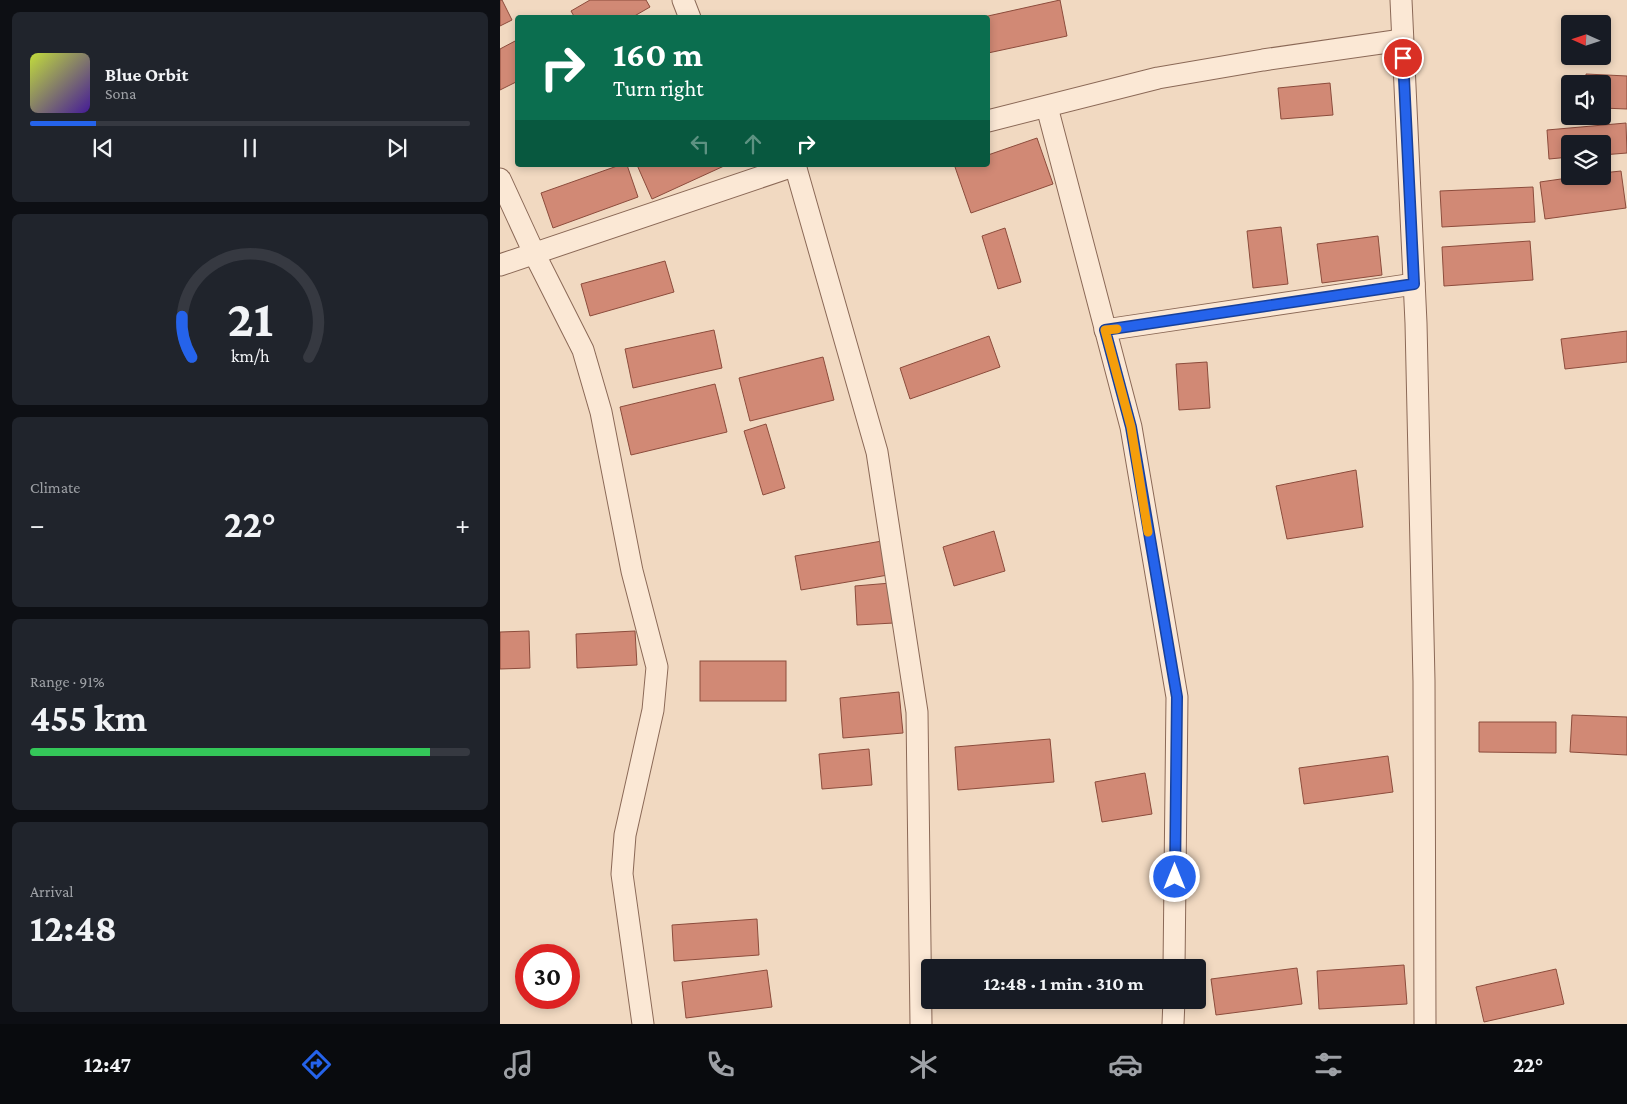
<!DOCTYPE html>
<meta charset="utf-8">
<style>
:root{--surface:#171b24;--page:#20242c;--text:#f1f3f6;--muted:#9ea1a6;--line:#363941;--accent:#2563eb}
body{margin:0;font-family:"Crimson Pro",serif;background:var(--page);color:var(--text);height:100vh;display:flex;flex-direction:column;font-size:19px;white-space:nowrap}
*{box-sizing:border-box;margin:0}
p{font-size:16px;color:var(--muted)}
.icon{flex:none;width:28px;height:28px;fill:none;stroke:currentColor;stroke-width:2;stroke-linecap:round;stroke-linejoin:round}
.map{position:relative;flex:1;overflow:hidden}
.side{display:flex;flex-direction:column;gap:12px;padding:12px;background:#0d0f14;width:500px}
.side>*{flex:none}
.guide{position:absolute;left:15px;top:15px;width:475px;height:152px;border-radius:5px;box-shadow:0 2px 8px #0003;background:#0b6e4f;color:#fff;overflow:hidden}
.needle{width:32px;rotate:273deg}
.fabs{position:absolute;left:1061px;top:15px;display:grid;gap:10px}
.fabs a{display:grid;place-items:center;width:50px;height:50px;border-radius:5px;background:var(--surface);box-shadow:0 2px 8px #0003;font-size:25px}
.speed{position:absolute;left:15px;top:944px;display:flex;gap:10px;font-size:25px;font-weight:700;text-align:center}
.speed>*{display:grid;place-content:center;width:65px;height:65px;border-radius:50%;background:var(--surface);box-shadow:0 2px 8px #0003;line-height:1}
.speed .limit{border:8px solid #d22;background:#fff;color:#111}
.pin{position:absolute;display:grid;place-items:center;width:42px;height:42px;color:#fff;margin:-21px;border:2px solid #fff;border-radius:50%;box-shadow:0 1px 5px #0007}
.me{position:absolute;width:55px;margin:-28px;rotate:0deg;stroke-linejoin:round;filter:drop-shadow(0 0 4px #0008)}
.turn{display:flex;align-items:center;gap:18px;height:105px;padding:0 15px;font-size:22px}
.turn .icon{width:65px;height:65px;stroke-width:2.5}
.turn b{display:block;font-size:35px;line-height:42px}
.lanes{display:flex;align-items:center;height:48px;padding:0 15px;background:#0003;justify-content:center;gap:25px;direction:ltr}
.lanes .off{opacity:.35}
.big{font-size:38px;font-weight:700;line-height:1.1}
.side .widget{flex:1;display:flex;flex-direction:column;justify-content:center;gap:8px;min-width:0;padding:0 18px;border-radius:8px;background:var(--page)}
.side .dial{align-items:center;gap:0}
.dial svg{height:130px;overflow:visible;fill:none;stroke:var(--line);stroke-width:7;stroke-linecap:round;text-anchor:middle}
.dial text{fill:var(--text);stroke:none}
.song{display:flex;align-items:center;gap:15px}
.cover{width:60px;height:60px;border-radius:8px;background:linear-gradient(135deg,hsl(70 70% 55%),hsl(260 70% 35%))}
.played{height:5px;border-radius:2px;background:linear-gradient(90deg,var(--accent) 15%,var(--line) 15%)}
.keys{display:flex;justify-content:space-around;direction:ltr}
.heat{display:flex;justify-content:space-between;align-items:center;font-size:28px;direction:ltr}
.charge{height:8px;border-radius:4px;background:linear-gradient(90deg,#34c759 91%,var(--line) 0)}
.trip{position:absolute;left:421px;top:959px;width:285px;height:50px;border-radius:5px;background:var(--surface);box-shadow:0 2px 8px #0003;font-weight:700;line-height:50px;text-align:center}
.dock{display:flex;height:80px;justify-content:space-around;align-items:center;background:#090b0e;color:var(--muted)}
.dock .icon{width:35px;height:35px}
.dock .active{color:var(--accent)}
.dock b{font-size:22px;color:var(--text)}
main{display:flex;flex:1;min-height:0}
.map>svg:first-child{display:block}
</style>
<main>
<section class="side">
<div class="widget">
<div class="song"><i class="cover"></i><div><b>Blue Orbit</b><p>Sona</p></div></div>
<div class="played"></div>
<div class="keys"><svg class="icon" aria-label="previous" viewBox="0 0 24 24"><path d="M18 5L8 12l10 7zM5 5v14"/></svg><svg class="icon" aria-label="pause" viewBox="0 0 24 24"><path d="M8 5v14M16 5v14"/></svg><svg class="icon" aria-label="next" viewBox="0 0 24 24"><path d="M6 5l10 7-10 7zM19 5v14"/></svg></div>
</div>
<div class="widget dial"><svg viewBox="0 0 100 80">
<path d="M14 69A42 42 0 1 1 86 69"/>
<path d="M14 69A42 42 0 0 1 8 44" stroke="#2563eb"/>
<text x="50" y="56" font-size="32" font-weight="700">21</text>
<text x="50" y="72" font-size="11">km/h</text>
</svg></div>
<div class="widget"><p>Climate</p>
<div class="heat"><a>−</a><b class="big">22°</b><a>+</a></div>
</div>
<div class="widget"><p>Range · 91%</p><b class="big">455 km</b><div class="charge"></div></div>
<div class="widget"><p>Arrival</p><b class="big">12:48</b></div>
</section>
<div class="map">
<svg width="1127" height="1024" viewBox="0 0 1127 1024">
<rect width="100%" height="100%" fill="#f1d9c1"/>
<!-- building -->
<g fill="#d18975" stroke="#8c4c3c">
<path d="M0,0H2L12,20L0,26Z"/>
<path d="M90,0H146L150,7L131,18H75L71,11Z"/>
<path d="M560,0L567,36L488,53V18H479Z"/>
<path d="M17,40L18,81L0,90V49Z"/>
<path d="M1086,74L1127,76V109L1102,108V84H1086Z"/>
<path d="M830,83L833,115L781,119L778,88Z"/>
<path d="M1126,123L1127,153L1102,155V144H1070V157L1049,159L1047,130Z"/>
<path d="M537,138L553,184L471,213L455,167L461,165H488V155Z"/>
<path d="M120,165H127L138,197L53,228L41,193Z"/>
<path d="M137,165H224V166L152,199Z"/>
<path d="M1121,171L1126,208L1045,219L1040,182L1082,176H1102V173Z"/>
<path d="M1033,187L1035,222L942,227L940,191Z"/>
<path d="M781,227L788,284L753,288L747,231Z"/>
<path d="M505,228L521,282L498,289L482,236Z"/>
<path d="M878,236L882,275L822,283L817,244Z"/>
<path d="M1030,241L1033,280L944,286L942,247Z"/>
<path d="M165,261L174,292L90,316L81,284Z"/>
<path d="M214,330L222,368L133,388L125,349Z"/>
<path d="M1127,331V362L1065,369L1061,339Z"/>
<path d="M489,336L500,367L410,399L400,368Z"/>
<path d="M323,357L334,400L250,421L239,378Z"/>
<path d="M707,362L710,408L679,410L676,364Z"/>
<path d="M215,384L227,432L131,455L120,407Z"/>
<path d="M266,424L285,488L263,495L244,431Z"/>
<path d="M856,470L863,527L787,539L776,486Z"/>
<path d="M494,531L505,571L454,586L443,547Z"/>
<path d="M382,541L388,575L301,590L295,556Z"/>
<path d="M391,583L394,623L357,625L355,586Z"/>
<path d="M29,631L30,668L0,669V632Z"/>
<path d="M135,631L137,665L77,668L76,634Z"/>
<rect x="200" y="661" width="86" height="40"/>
<path d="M399,692L403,733L343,738L340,698Z"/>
<path d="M1072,715L1127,717V755L1070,752Z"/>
<path d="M979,722H1056V753L979,752Z"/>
<path d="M550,739L554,782L458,790L455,747Z"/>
<path d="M369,749L372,785L322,789L319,754Z"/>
<path d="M888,756L893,792L804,804L799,768Z"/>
<path d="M645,773L652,814L602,822L595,782Z"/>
<path d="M257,919L259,955L174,961L172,925Z"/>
<path d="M904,965L907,1004L819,1009L817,971Z"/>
<path d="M797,968L802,1004L716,1015L711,979Z"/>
<path d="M1056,969L1064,1004L984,1022L976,987Z"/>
<path d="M267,970L272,1007L186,1018L182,982Z"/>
</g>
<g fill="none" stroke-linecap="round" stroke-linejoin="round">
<defs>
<g id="minor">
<path d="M183,0L190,18"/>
<path d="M901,0L916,323L924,681L925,1024"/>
<path d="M547,107L631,427L677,697L674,968"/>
<path d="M488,121L658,78L763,60L902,40"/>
<path d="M295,165L377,452L417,712L421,1024"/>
<path d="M0,179L34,253L83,350L101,412L132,571L157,667L153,710L125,835L122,874L143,1024"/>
<path d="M0,265L296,165"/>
<path d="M605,330L914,284"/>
<path d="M673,1024L674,1000"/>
</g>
</defs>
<!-- minor casing -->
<use href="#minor" stroke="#8b6957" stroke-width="23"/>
<!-- minor -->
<use href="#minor" stroke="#fbe8d5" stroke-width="21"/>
</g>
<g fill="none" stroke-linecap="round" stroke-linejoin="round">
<defs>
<path id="route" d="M675,877L677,697L631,427L605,330L914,284L903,58"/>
</defs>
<!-- route casing -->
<use href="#route" stroke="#184099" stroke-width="12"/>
<!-- route -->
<use href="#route" stroke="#2563eb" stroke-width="9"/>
<!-- slow -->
<path stroke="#f59e0b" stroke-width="9" d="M617,329L605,330L631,427L648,532"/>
</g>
</svg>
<div class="fabs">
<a><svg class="needle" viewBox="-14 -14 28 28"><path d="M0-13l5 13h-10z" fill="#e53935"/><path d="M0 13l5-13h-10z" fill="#9ea1a6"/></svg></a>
<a><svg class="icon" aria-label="sound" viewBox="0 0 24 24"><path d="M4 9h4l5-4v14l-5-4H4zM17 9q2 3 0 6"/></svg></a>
<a><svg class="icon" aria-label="layers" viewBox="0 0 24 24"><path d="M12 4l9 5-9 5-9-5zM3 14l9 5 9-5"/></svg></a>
</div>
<div class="speed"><div class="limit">30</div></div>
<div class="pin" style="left:903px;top:58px;background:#d93025"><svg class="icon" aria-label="arrive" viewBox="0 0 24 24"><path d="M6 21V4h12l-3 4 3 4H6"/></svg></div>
<svg class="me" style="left:675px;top:877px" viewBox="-20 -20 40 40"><circle r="17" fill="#2563eb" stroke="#fff" stroke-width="3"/><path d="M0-11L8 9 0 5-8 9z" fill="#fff"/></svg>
<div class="trip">12:48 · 1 min · 310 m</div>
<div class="guide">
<div class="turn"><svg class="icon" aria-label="right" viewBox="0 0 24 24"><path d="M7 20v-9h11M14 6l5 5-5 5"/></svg><div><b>160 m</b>Turn right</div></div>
<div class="lanes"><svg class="icon off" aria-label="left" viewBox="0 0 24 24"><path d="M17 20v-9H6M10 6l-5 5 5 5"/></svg><svg class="icon off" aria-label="ahead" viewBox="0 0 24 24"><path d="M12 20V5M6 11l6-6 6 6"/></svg><svg class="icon" aria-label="right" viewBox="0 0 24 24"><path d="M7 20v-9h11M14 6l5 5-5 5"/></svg></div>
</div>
</div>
</main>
<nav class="dock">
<b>12:47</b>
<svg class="icon active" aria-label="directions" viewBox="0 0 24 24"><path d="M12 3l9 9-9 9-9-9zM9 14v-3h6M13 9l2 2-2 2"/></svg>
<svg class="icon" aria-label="music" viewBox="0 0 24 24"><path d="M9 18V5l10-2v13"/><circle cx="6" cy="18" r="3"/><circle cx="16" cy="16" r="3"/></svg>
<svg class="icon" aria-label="phone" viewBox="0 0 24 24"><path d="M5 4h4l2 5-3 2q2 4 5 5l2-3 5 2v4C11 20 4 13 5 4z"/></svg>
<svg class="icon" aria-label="climate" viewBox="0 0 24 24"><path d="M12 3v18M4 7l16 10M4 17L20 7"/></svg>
<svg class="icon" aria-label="car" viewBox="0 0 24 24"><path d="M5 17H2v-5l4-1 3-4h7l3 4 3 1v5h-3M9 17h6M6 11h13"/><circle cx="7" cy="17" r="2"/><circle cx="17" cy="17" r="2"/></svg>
<svg class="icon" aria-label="filters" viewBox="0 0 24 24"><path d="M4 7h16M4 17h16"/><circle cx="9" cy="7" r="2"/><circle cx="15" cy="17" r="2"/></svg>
<b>22°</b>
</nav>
